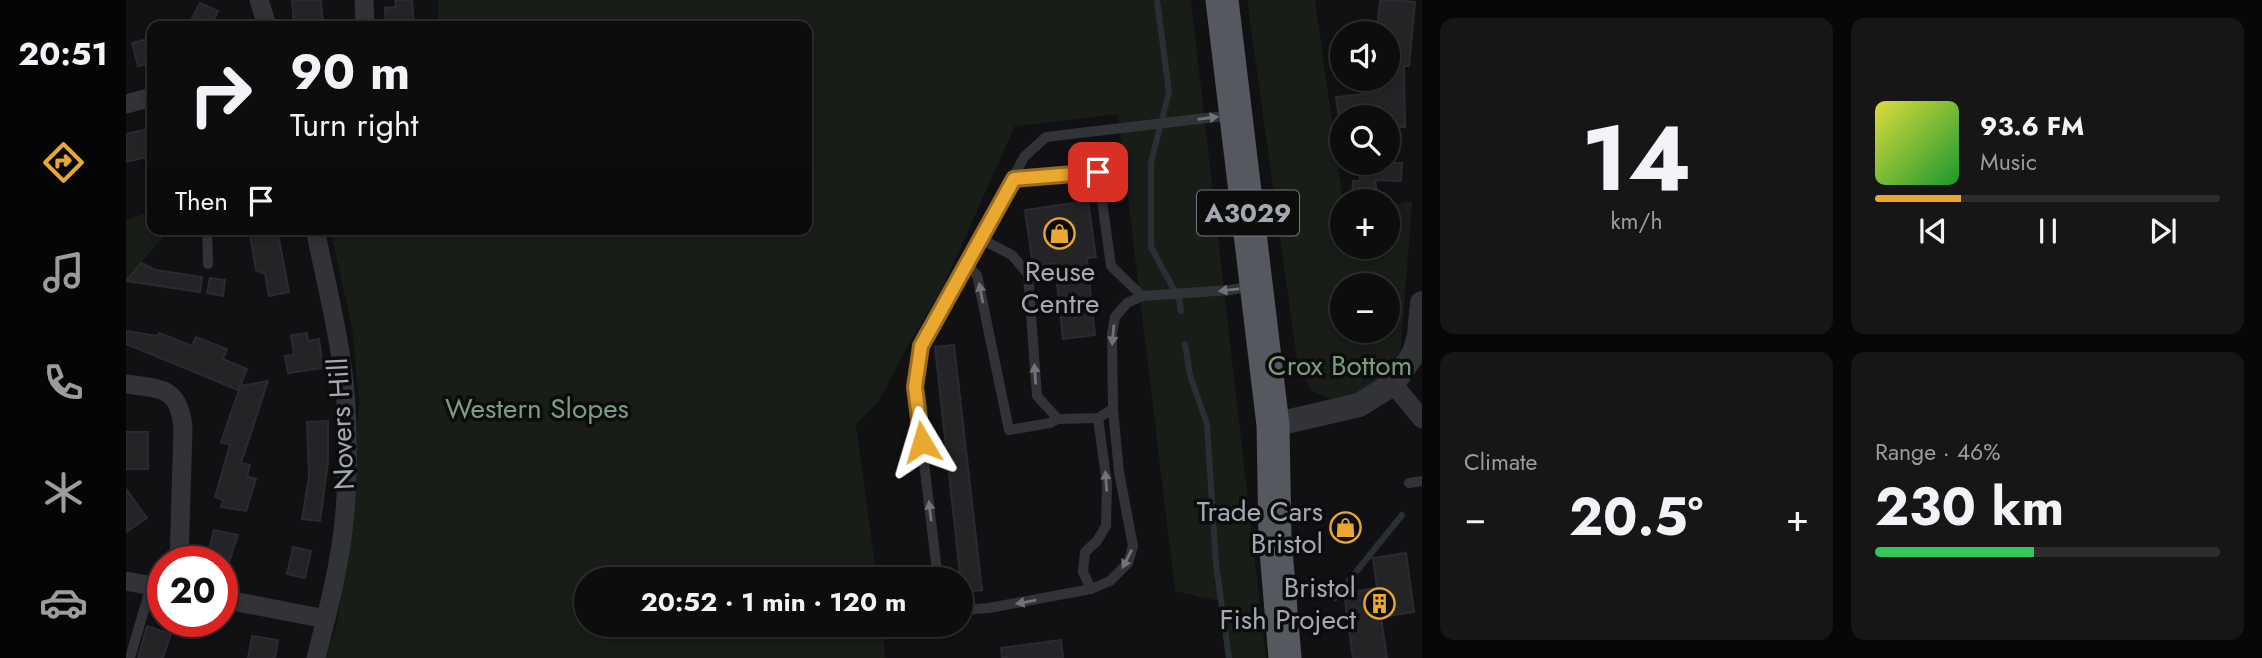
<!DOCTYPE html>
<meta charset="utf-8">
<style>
:root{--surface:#0d0d0e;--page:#161617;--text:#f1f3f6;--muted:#9a9c9e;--line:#2d2d2e;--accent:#eba831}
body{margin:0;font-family:Jost,sans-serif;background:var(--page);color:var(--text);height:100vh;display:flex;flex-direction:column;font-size:26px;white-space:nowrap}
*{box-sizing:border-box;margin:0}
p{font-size:23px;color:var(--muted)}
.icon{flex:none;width:38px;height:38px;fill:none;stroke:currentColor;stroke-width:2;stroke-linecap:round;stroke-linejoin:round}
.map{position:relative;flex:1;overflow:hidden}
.side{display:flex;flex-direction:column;gap:18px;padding:18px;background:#070708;width:840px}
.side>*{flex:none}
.guide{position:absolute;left:21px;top:21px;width:665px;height:214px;border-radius:14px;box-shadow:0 4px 10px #0003,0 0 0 2px var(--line);background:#0d0d0e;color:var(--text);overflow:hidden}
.fabs{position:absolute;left:1204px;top:21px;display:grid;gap:14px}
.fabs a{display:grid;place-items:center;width:70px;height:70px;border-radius:50%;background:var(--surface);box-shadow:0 4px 10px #0003,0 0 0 2px var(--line);font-size:35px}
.speed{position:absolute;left:21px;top:546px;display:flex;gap:14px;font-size:35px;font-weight:700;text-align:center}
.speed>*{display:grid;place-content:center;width:91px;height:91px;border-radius:50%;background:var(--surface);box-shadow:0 4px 10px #0003,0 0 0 2px var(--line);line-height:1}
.speed .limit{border:10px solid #d22;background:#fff;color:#111}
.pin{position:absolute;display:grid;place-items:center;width:60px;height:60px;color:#fff;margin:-30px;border-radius:14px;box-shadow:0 4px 10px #0006}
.me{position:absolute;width:77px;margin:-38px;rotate:353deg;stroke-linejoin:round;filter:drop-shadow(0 0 5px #0008)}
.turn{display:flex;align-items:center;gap:24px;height:147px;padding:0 28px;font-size:32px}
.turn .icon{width:91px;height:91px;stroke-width:2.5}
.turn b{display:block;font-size:49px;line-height:60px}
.then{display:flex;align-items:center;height:66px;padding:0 28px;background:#0003;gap:14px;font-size:26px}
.big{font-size:52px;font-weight:700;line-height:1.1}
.side .card{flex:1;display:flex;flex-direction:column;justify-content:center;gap:10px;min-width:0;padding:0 24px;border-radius:14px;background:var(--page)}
.side .dial{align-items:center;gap:0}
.dial b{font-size:91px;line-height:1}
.song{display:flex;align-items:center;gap:21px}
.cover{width:84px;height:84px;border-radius:10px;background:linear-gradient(135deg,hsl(60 70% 55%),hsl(130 70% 35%))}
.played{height:7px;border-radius:4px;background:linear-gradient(90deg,var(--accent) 25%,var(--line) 25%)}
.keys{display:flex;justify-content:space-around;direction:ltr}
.heat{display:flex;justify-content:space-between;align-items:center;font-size:38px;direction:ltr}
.charge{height:10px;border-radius:5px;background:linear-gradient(90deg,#34c759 46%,var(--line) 0)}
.side .tiles{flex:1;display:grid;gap:18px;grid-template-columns:repeat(2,1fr)}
.trip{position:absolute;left:448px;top:567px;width:399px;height:70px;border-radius:35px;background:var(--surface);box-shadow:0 4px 10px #0003,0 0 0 2px var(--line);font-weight:700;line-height:70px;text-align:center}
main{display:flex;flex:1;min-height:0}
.tabs{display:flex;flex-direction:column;width:126px;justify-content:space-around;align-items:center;background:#050506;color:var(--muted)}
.tabs .icon{width:49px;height:49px}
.tabs .selected{color:var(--accent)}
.tabs b{font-size:32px;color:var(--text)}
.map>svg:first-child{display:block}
</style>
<main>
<nav class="tabs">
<b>20:51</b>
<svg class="icon selected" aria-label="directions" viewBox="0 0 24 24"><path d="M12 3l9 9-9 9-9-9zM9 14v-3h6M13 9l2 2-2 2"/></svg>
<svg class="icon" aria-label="music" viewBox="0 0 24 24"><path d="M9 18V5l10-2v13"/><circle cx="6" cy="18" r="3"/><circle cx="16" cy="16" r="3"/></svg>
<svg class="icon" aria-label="phone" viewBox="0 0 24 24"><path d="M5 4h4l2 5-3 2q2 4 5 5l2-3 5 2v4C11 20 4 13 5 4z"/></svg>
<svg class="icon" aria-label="climate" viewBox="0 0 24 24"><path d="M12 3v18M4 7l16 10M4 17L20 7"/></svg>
<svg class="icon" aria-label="car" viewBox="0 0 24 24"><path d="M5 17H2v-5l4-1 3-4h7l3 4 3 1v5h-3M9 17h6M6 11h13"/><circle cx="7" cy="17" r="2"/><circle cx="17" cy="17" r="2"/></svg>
</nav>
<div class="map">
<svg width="1296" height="658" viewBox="0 0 1296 658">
<rect width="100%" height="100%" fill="#111113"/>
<!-- green -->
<g fill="#181d18" fill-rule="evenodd">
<path d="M312,0H1065L1140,658H1101L1093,601L1049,591L992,114L889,126L816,289L785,340L752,402L730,425L751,579H460V625H757L759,658H200L211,623L225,519L233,402L226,327L204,229H681V26H312Z"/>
<path d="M1121,0H1189L1217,201L1216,247H1262V206L1286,201L1275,348L1258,375L1234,397L1210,401L1184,390L1171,360ZM1216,285H1262V331H1216Z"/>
<path d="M26,211V229H44L0,280V220Z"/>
</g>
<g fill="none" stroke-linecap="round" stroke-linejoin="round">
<!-- stream -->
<g stroke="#283036" stroke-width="6">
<path d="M1031,0L1043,92L1025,162V247L1053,299L1055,311"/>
<path d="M1059,344L1064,375L1081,424L1090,564L1103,658"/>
<path d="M1209,598L1276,515"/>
</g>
</g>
<!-- building -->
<g fill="#242427" stroke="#2b2b2f" stroke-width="2">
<path d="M166,0H195L197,26H168Z"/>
<path d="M269,0H286L288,26H270L269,24L260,25L259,8L270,7Z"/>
<path d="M1265,0L1289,2L1283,66H1278L1279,127H1262V117H1213L1210,97L1253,92L1255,79H1262V33H1255L1256,31L1251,30L1254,1Z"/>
<path d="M74,3L92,11L85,26H62Z"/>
<path d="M26,38V63L12,66L6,43Z"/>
<path d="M26,128V156L0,162V134Z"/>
<path d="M1234,163H1276L1275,181L1249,180L1252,201H1226L1227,181H1234Z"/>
<path d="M962,201L970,257L961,258L969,335L937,339L929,263L907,267L899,210Z"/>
<path d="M131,229H151L163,292L143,296L139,274L130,270L124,235L131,234Z"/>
<path d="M15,263L30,270L76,277L74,292L0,281Z"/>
<path d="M84,278L99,280L97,296L81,293Z"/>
<path d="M0,331L31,336L33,333L66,346L70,337L101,349L97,359L121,369L114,386L142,381L115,463L124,465L121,476L130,479L120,511L95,507L97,500L89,497L104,445L95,442L114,387L112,390L0,344Z"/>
<path d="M181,333L182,341L193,339L197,368L162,373L159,356L168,355L165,335Z"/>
<path d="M828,345L856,590L836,592L809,347Z"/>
<path d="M202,421V462L194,521L176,519L183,477L181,422Z"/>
<rect x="0" y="432" width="22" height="37"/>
<path d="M0,489L21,518L0,532Z"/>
<path d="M88,530L112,535L103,562H80Z"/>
<path d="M167,547L185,551L179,578L161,574Z"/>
<path d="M1280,553L1288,612L1255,617L1261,658H1227L1218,593L1251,588L1247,558Z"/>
<path d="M21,626L45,634L37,658H12Z"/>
<path d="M126,636L152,640L149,658H122Z"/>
<path d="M935,640L937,658H876L875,648Z"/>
</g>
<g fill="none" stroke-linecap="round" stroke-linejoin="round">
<!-- service -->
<g stroke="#323337" stroke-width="10">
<path d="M888,179L972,172L985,266L1016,296"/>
<path d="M81,229L82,264"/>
<path d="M855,239L886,255L902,274L911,396L932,419L972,418L987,409"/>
<path d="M841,265L851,275L883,430L924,423L932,419"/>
<path d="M1283,483L1296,481"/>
<path d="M812,579L789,388L795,346L855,239L898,157L920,137L1106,115"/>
<path d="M965,589L957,572L959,552L971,541L980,526L981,484L972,418"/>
<path d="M835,610L863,608L965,589L984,581L1002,563L1007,546L993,472L987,409L986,333L989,317L1001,303L1016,296L1104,290L1127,286"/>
<path d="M4,658L25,586"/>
</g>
<!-- minor -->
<g stroke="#323337" stroke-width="19">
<path d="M133,0L141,26"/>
<path d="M238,0L239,26"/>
<path d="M0,104L26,97"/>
<path d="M189,229C201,287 216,345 220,403C222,442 222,483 218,521C214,565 201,615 190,658"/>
<path d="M0,384C36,389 53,387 57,428L53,562"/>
<path d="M1267,384L1296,419"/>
<path d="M0,581L37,588"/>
<path d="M96,599L200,619"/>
</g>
<!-- tertiary -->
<path stroke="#323337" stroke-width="24" d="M1147,425L1233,405L1267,384L1288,353L1293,335L1296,303"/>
<!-- trunk -->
<path stroke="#56585f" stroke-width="33" d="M1096,0L1147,425L1149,539L1159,658"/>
</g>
<!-- one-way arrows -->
<defs><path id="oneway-solid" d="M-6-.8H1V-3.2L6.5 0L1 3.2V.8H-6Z" transform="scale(1.75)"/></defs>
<g fill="#70737b">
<use href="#oneway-solid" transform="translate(1082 118) rotate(-8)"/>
<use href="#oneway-solid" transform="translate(1103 290) rotate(174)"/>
<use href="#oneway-solid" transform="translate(855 293) rotate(-101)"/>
<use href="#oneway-solid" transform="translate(987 335) rotate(95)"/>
<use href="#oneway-solid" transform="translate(909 374) rotate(-94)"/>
<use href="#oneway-solid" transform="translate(980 481) rotate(-94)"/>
<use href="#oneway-solid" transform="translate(804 511) rotate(-97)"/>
<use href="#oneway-solid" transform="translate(1001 559) rotate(117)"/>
<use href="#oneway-solid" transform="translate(900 602) rotate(170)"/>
</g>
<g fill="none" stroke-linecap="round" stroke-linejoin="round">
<defs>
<path id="route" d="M796,442L789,387L795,346L888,179L972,172"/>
</defs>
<!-- route casing -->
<use href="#route" stroke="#996d20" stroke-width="18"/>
<!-- route -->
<use href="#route" stroke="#eba831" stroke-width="12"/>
</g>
<!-- icons -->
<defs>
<symbol id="shop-ring" viewBox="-11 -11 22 22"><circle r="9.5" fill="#0c0c0d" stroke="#eba831" stroke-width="1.5"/><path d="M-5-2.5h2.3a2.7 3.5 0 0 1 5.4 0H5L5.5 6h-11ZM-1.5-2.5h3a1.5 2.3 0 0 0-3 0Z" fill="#eba831"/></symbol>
<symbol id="building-ring" viewBox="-11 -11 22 22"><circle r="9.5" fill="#0c0c0d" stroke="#eba831" stroke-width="1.5"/><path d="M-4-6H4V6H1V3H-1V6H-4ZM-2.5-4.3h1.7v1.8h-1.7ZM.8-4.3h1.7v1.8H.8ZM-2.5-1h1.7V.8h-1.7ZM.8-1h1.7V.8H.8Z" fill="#eba831"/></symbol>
</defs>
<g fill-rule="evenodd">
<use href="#shop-ring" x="916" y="216" width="35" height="35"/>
<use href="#shop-ring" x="1202" y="510" width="35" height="35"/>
<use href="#building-ring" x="1236" y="586" width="35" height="35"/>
</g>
<g text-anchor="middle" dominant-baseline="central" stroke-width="7" stroke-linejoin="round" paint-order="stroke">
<!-- shield labels -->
<rect fill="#0c0c0d" stroke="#767981" stroke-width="2" x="1071" y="190.5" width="102" height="45" rx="5"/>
<g font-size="26" font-weight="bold" fill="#a3a8b3">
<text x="1122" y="213">A3029</text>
</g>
<!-- poi labels -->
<g font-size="28" fill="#a3a8b3" stroke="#0c0c0d" text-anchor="end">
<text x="934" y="271" text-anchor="middle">Reuse<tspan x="934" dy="32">Centre</tspan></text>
<text x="1197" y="511">Trade Cars<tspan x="1197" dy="32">Bristol</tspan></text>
<text x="1230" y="587">Bristol<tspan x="1230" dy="32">Fish Project</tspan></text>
</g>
<!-- park labels -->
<g font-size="28" fill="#7a9d7c" stroke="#0c0c0d">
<text x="1214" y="365">Crox Bottom</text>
<text x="411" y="408">Western Slopes</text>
</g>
<!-- street labels -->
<g font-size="28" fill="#a3a8b3" stroke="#0c0c0d">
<text transform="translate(215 424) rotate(-93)">Novers Hill</text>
</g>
</g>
</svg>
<div class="fabs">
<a><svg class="icon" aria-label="sound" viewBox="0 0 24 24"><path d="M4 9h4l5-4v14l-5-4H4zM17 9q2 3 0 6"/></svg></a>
<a><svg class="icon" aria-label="search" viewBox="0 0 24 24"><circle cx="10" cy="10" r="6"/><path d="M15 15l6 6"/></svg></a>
<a>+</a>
<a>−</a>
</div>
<div class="speed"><div class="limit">20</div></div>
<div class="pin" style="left:972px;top:172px;background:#d93025"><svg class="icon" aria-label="arrive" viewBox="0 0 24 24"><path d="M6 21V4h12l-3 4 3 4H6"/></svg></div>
<svg class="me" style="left:796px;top:442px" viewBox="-20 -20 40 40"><path d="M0-17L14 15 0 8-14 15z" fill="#eba831" stroke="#fff" stroke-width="4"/></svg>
<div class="trip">20:52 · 1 min · 120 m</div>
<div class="guide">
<div class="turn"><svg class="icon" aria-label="right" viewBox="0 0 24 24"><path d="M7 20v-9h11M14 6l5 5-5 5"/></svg><div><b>90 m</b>Turn right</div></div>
<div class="then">Then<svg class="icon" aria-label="arrive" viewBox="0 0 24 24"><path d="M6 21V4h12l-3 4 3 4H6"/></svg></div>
</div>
</div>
<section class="side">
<div class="tiles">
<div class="card dial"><b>14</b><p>km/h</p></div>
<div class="card">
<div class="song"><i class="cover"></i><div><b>93.6 FM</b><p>Music</p></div></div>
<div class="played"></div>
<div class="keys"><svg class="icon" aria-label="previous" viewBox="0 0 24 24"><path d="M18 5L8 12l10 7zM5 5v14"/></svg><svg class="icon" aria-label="pause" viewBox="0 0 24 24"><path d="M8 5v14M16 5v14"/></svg><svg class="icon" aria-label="next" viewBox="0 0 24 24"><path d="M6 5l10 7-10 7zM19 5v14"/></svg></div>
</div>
<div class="card"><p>Climate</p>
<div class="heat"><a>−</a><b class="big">20.5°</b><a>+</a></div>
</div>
<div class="card"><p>Range · 46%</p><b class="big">230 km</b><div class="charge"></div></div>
</div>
</section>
</main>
